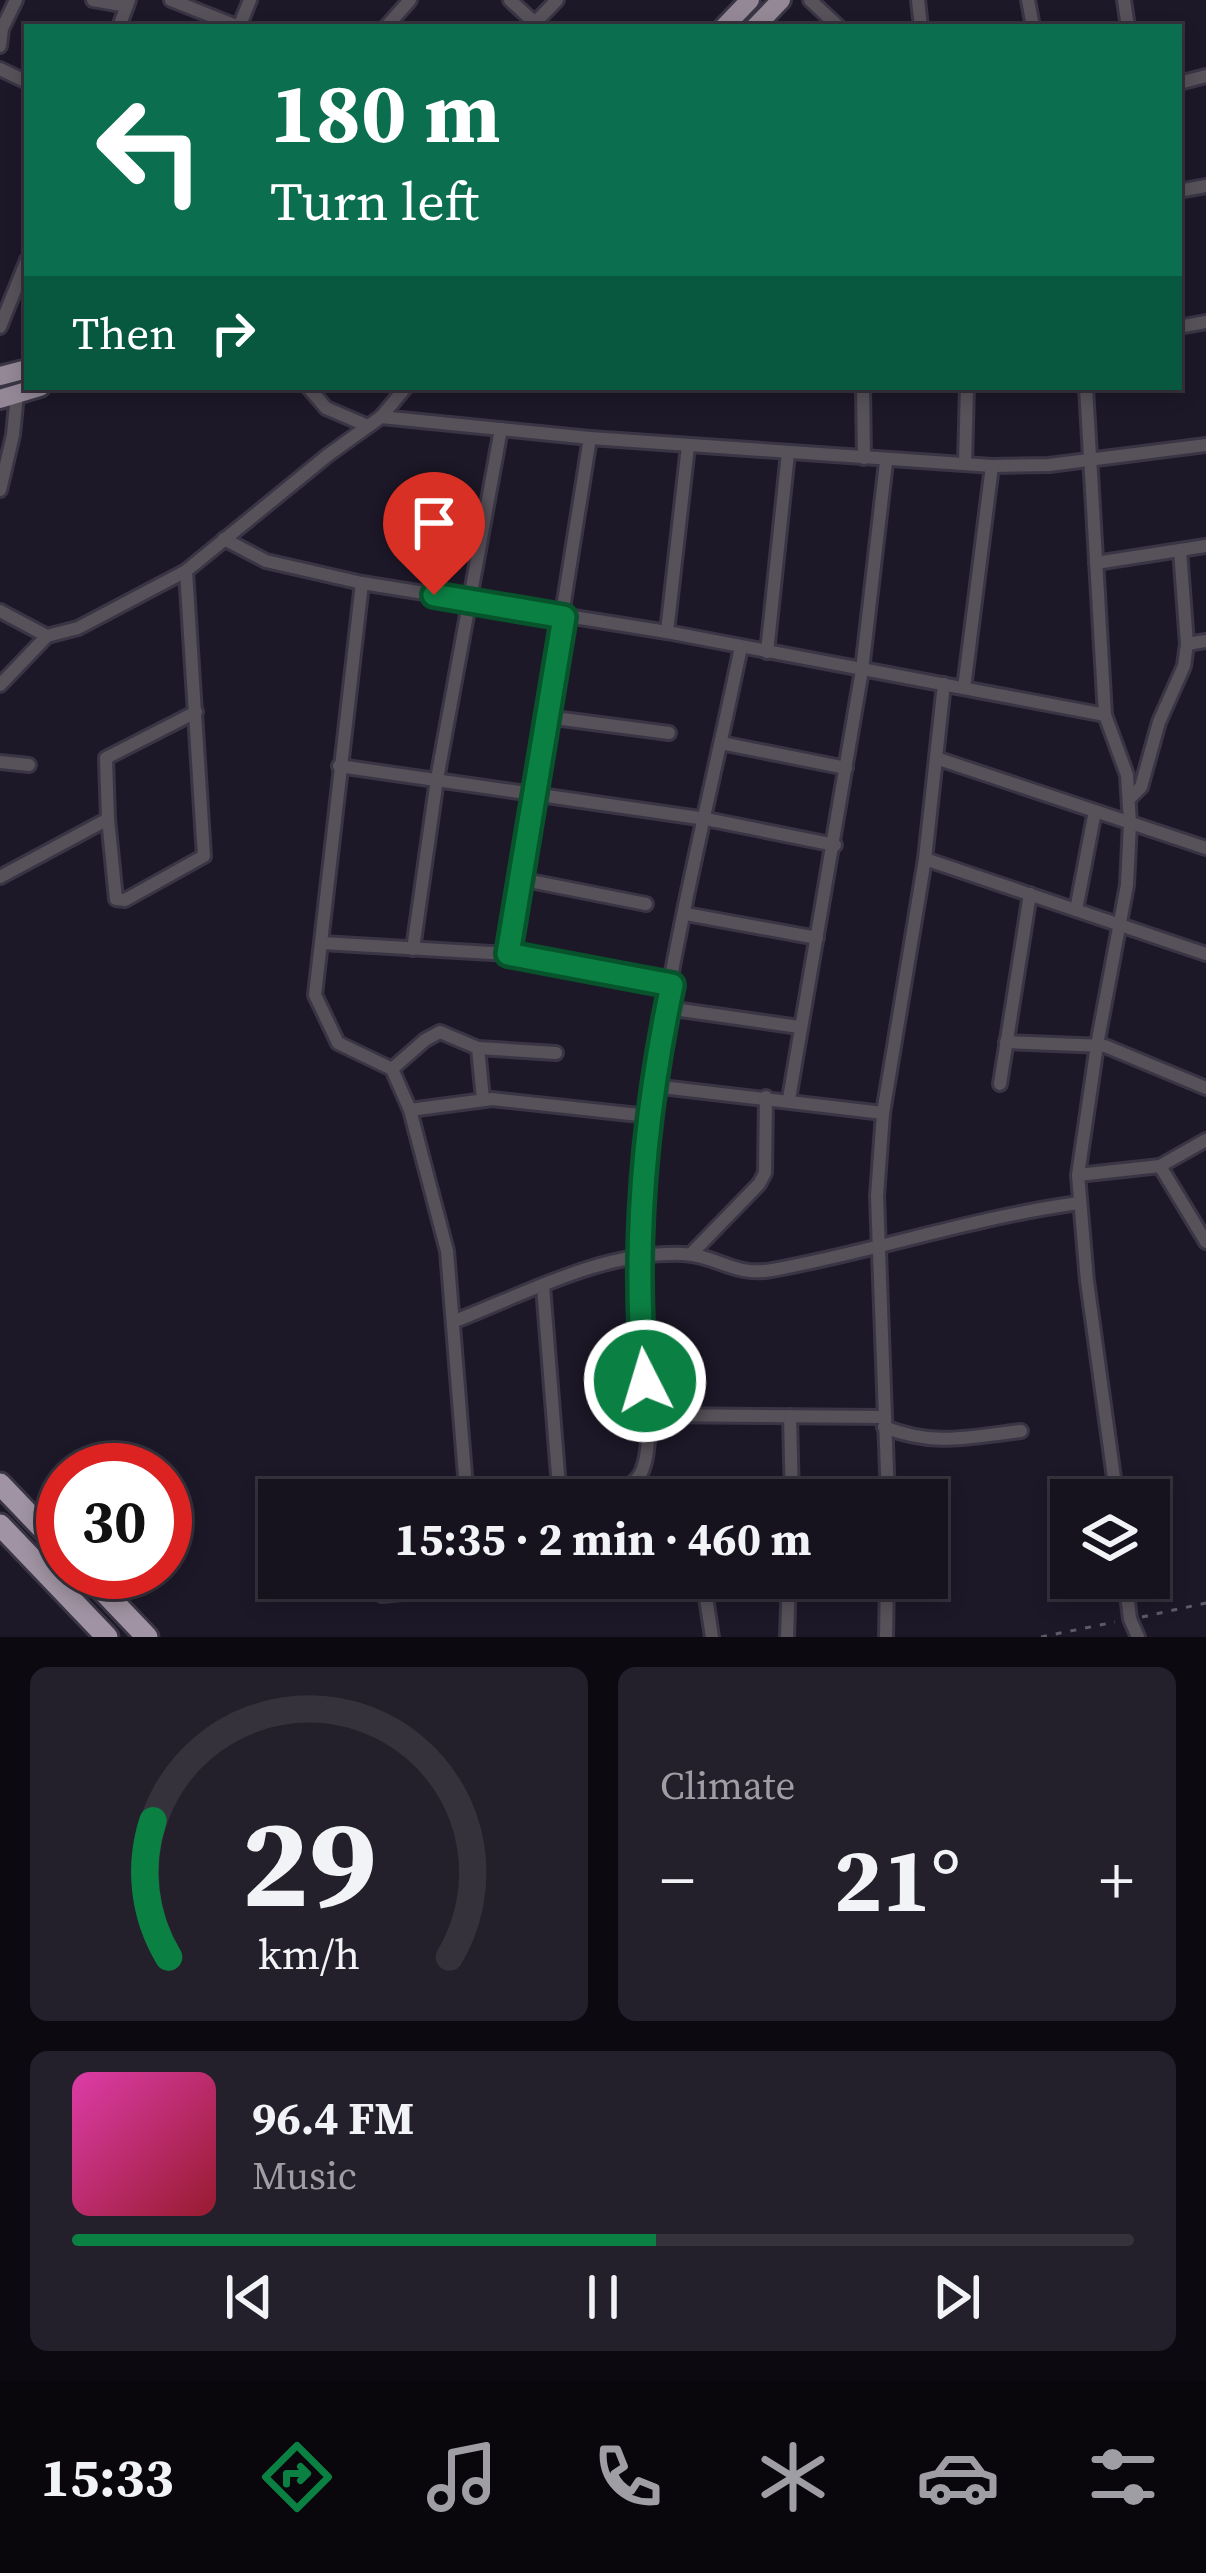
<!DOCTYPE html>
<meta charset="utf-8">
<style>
:root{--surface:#16121e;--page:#23202b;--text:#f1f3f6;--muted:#9e9ea4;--line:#35323c;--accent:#0b8043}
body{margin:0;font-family:"Source Serif 4",serif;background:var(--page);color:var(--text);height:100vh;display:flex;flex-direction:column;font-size:45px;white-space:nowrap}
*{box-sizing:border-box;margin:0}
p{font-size:39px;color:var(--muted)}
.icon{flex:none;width:66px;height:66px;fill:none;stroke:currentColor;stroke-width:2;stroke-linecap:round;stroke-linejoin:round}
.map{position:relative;height:1637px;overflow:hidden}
.details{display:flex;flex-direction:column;gap:30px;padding:30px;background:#0c0a10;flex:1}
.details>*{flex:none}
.banner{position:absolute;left:24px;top:24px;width:1158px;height:366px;border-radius:0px;box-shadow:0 6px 18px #0003,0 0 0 3px var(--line);background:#0b6e4f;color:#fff;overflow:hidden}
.tools{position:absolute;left:1050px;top:1479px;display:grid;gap:24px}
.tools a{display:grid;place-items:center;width:120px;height:120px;border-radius:0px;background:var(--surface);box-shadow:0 6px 18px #0003,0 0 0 3px var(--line);font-size:60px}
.speed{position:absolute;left:36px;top:1443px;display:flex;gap:24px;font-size:60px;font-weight:700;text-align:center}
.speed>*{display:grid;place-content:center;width:156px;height:156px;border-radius:50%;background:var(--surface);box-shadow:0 6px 18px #0003,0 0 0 3px var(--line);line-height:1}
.speed .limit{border:18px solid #d22;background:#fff;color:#111}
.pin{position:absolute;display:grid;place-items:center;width:102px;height:102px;color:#fff;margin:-123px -51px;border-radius:50% 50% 50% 0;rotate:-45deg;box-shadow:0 0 12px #0007}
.pin .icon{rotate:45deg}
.me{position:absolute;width:132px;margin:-66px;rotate:355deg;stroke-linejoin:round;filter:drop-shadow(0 0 9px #0008)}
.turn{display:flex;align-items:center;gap:42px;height:252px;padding:0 48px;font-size:54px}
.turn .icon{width:156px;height:156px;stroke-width:2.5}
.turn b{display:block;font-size:84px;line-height:102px}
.then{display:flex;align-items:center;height:114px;padding:0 48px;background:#0003;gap:24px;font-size:45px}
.big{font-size:90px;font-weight:700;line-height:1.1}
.details .tile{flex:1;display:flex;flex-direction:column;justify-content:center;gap:18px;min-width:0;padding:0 42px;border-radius:18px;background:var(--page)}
.details .dial{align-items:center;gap:0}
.dial svg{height:312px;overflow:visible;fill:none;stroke:var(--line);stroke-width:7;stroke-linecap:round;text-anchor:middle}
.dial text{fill:var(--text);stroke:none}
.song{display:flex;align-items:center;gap:36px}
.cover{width:144px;height:144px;border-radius:18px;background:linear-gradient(135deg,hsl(320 70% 55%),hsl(350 70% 35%))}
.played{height:12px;border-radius:6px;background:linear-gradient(90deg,var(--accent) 55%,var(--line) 55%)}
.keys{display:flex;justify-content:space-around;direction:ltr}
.heat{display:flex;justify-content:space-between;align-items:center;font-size:66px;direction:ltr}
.details .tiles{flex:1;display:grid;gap:30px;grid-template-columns:1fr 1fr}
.tile:last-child{grid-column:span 2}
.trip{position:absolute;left:258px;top:1479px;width:690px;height:120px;border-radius:0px;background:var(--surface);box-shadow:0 6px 18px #0003,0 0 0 3px var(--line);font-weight:700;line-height:120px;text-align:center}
.dock{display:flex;height:192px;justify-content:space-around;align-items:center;background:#09070c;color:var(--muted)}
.dock .icon{width:84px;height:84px}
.dock .active{color:var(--accent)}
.dock b{font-size:54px;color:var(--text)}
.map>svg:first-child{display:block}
</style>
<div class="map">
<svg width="1206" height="1637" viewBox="0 0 1206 1637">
<rect width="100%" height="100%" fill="#1d1828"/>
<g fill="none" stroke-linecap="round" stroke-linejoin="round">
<defs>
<g id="minor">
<path d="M93,0L127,6"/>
<path d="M171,0L239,27"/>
<path d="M510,0L535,23"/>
<path d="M810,0L839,27"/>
<path d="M918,0L921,27"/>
<path d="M1028,0L1033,27"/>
<path d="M1124,0L1128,27"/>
<path d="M119,27L129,0"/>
<path d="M239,27L250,0"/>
<path d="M386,27L410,0"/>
<path d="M531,27L557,0"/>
<path d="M0,46L2,29L16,0"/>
<path d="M0,69L27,82"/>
<path d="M1179,83L1206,76"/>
<path d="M1179,191L1206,186"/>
<path d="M0,327L27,260"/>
<path d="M1179,327L1206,322"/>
<path d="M308,387L326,408L368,426"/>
<path d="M863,387L864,458"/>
<path d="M1086,387L1105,715L1127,775L1130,823L1127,885L1097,1045L1078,1175L1087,1281L1117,1500"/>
<path d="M381,417L590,438L992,466L1049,465L1206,445"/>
<path d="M965,463L967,387"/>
<path d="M0,490L13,435L17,394"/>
<path d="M224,539L266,561L362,583L667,632L1105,715"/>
<path d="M1180,550L1187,644L1206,641"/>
<path d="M1096,563L1206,546"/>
<path d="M362,583L315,995L338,1043L392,1069L410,1110L447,1251L467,1500"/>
<path d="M0,611L47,636"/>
<path d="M667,632L688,446"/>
<path d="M767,652L788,453"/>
<path d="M0,685L47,636L78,628L186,571L328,455L381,417L406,387"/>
<path d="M964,688L992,466"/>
<path d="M547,717L669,733"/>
<path d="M721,743L846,768"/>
<path d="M936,758L1206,848"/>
<path d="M0,762L29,765"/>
<path d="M339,766L706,819L835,845"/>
<path d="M1130,798L1141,787L1159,722L1184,666L1187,644"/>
<path d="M108,819L116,899L125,900L204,856L186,571"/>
<path d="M925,859L1206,954"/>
<path d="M0,877L108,819L106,758L196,712"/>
<path d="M520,879L646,904"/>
<path d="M1076,910L1095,811"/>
<path d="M686,914L817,938"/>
<path d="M322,943L508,954L672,985"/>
<path d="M413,949L437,779L501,429"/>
<path d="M508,954L590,438"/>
<path d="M667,1008L799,1027"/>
<path d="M1006,1042L1105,1046L1206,1088"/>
<path d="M478,1048L483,1099"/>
<path d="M392,1069L425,1040L440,1032L478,1048L556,1053"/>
<path d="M1000,1084L1030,894"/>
<path d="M653,1086L883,1113"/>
<path d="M789,1099L862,670L886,462"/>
<path d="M410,1110L492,1099L648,1116"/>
<path d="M1160,1166L1206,1242"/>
<path d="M1078,1175L1160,1166L1206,1140"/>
<path d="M691,1254L759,1184L765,1173L766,1097"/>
<path d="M543,1286L560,1500"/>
<path d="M455,1321C529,1292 603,1251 683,1254C716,1255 735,1277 772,1270C876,1251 975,1217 1079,1203"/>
<path d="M648,1415L884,1417"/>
<path d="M790,1416L792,1500"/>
<path d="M884,1427C936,1447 968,1437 1021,1431"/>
<path d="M567,1500C591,1496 628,1497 641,1473C659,1437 639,1336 639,1292C637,1074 697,860 741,647"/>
<path d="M739,1500L792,1491"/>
<path d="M888,1500L877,1196L883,1113L925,859L944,684"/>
<path d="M703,1578L712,1637"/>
<path d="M1125,1578L1130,1619L1138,1637"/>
<path d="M382,1595L552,1578"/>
<path d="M787,1637L789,1578"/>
<path d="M886,1637L887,1578"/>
</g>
<g id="primary">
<path d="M724,27L750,0"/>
<path d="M755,27L781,0"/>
<path d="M0,376L27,369"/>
<path d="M0,399L40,387"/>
</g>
<g id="trunk">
<path d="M0,1484L63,1550"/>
<path d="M0,1525L107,1637"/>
<path d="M85,1572L147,1637"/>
</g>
</defs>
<!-- minor casing -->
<use href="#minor" stroke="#3a3545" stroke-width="18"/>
<!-- primary casing -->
<use href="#primary" stroke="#3a3545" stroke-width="24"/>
<!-- trunk casing -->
<use href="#trunk" stroke="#3a3545" stroke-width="27"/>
<!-- path -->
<g stroke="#5e5a68" stroke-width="3" stroke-dasharray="6 9" stroke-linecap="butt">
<path d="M1142,1617L1206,1603"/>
<path d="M1041,1637L1115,1622"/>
</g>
<!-- minor -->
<use href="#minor" stroke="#575159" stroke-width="12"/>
<!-- primary -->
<use href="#primary" stroke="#948897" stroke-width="18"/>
<!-- trunk -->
<use href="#trunk" stroke="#a093a3" stroke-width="21"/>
</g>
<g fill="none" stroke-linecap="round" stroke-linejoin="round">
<defs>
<path id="route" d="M434,595L564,617L508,954L672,985C644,1117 632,1247 645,1381"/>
</defs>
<!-- route casing -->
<use href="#route" stroke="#07532c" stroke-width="30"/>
<!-- route -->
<use href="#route" stroke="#0b8043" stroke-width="21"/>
</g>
</svg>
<div class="tools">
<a><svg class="icon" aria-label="layers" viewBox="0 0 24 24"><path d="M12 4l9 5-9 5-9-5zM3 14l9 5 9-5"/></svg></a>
</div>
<div class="speed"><div class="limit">30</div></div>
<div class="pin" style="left:434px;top:595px;background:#d93025"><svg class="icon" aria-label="arrive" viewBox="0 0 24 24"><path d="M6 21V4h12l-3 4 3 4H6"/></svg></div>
<svg class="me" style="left:645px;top:1381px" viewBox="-20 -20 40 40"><circle r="17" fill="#0b8043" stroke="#fff" stroke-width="3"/><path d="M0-11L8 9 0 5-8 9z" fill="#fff"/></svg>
<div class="trip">15:35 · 2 min · 460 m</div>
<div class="banner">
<div class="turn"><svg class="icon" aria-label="left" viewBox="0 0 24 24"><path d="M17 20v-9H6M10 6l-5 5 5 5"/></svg><div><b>180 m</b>Turn left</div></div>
<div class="then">Then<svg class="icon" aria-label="right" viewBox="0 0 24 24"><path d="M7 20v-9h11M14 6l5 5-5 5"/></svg></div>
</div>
</div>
<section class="details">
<div class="tiles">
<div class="tile dial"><svg viewBox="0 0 100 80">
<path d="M14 69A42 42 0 1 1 86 69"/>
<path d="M14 69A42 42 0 0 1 10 34" stroke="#0b8043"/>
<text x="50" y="56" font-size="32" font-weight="700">29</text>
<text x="50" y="72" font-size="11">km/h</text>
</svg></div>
<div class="tile"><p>Climate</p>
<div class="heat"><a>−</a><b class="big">21°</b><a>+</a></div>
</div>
<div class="tile">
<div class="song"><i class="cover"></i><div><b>96.4 FM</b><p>Music</p></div></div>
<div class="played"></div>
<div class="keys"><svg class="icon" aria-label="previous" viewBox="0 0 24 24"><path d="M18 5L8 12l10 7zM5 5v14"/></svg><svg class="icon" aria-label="pause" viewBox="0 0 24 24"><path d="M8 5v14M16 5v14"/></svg><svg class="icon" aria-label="next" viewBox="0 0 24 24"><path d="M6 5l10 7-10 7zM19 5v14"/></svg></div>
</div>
</div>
</section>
<nav class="dock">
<b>15:33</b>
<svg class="icon active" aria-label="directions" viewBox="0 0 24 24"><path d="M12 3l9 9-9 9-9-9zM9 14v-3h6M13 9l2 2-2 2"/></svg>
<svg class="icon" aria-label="music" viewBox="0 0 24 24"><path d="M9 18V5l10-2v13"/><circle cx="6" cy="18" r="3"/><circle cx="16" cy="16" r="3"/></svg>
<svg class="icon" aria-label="phone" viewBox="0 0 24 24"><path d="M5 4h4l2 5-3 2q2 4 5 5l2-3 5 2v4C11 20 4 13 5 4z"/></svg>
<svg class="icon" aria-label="climate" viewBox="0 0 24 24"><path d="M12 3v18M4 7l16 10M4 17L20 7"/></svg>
<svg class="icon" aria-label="car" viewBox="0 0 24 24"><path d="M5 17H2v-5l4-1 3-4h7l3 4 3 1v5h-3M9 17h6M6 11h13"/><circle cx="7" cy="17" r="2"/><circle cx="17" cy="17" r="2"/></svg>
<svg class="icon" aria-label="filters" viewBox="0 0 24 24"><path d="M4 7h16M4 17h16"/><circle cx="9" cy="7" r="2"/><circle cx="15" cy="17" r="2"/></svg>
</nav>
